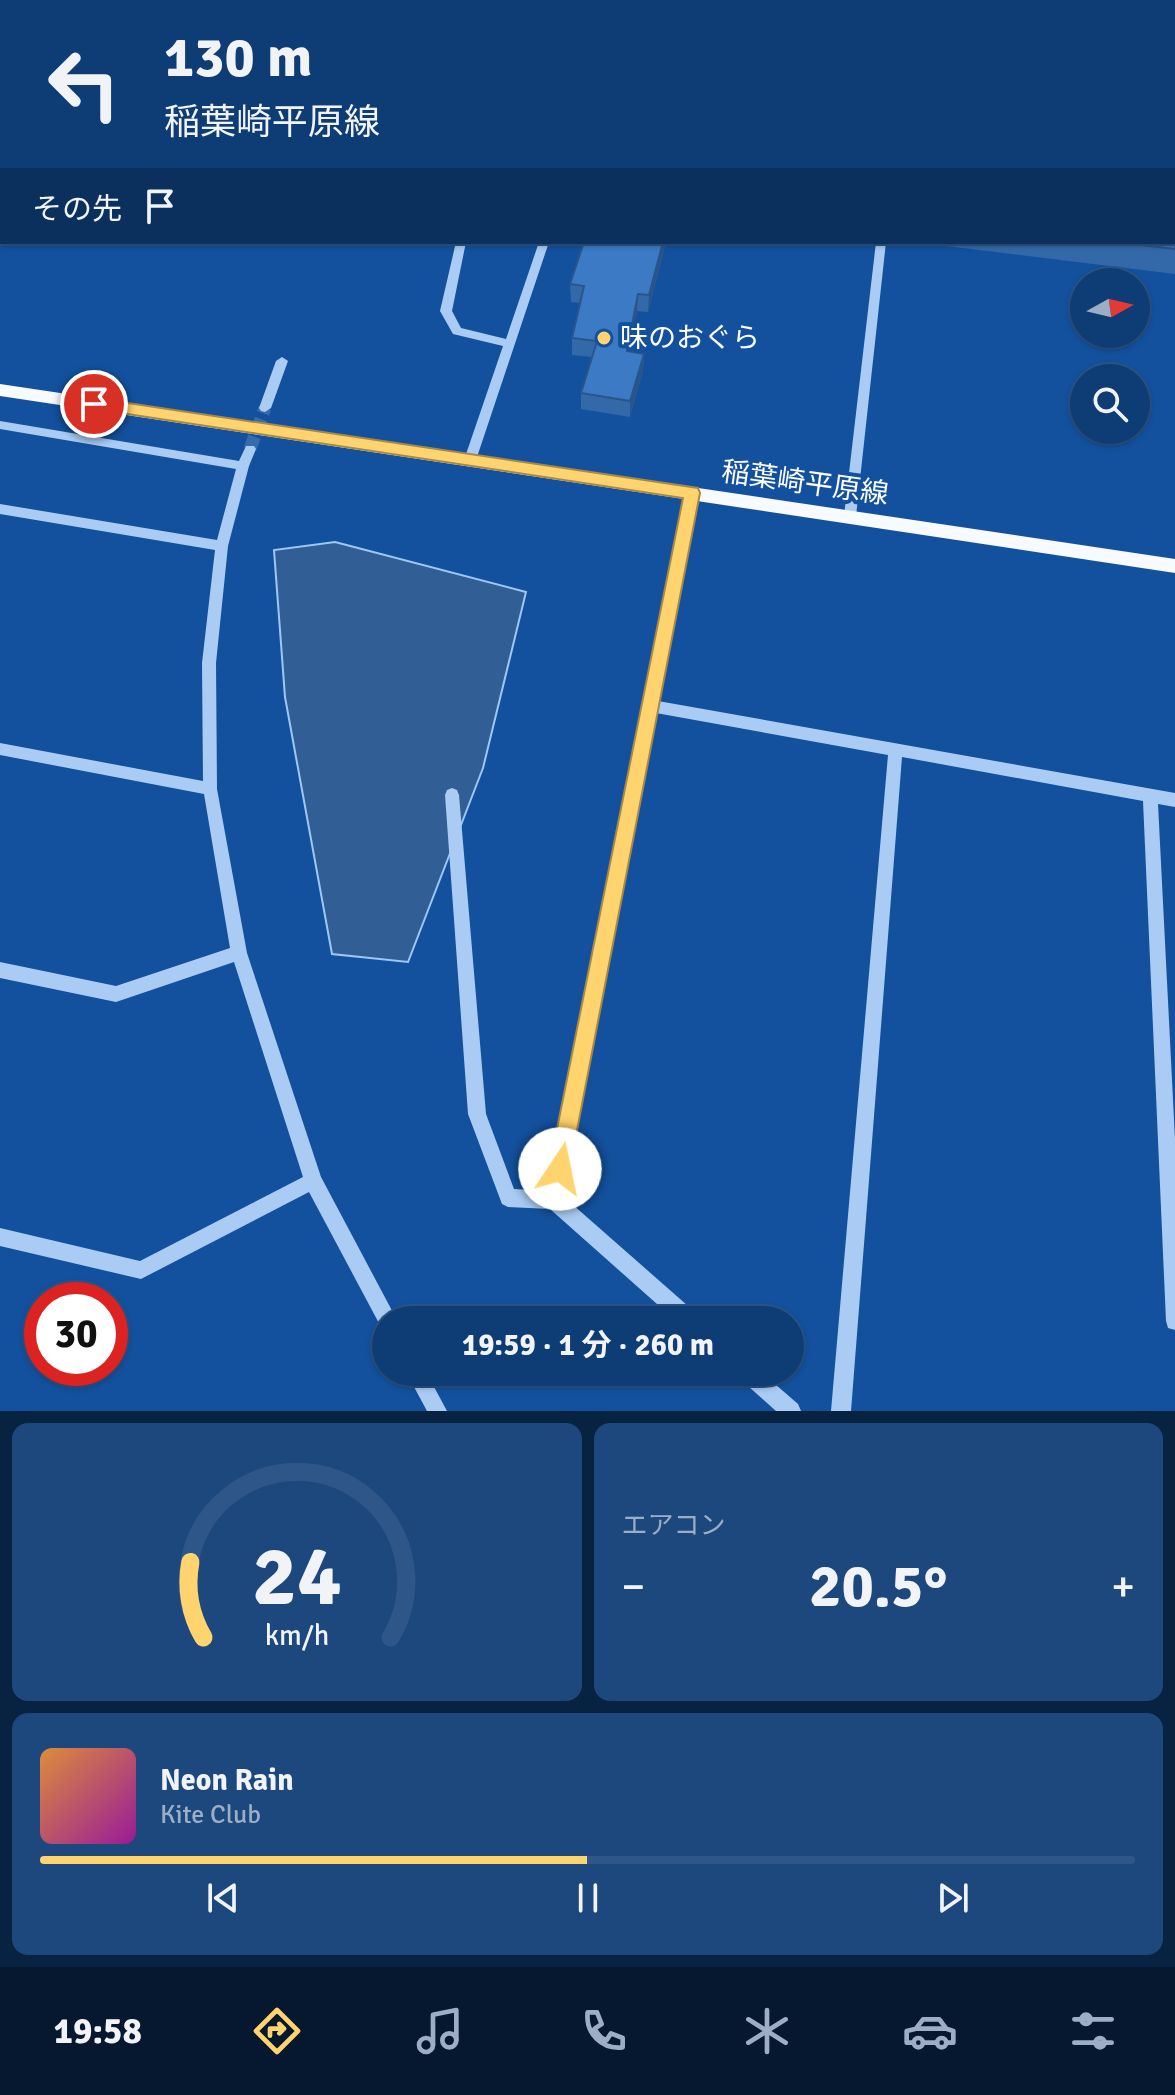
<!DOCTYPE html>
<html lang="ja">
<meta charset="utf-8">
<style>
:root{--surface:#0e3d76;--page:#1c487e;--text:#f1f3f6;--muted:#9baec5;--line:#2e5688;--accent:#ffd36d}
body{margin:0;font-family:Signika,"Noto Sans JP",sans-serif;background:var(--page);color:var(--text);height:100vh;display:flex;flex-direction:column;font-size:30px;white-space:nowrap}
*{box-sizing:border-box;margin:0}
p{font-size:26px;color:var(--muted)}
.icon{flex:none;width:44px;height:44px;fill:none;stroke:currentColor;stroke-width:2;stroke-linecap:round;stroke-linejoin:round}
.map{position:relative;height:1411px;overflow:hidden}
.side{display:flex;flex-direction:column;gap:12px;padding:12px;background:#082241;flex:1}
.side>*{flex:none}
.guide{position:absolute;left:0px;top:0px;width:1176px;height:244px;box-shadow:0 2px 6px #0004,0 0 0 2px var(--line);background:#0e3d76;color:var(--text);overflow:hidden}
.needle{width:52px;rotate:82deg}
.controls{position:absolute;left:1070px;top:268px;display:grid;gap:16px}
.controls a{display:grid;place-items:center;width:80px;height:80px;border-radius:50%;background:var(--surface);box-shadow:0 2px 6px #0004,0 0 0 2px var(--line);font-size:40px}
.speed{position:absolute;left:24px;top:1282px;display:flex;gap:16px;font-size:40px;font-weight:700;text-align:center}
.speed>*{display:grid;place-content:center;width:104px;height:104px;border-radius:50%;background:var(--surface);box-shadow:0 2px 6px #0004,0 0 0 2px var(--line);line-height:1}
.speed .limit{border:12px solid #d22;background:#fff;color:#111}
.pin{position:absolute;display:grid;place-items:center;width:68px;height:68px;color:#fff;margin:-34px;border:4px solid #fff;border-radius:50%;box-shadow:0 2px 8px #0007}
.me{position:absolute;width:88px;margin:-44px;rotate:11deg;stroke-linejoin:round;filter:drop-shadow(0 0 6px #0008)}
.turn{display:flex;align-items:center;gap:28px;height:168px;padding:0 32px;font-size:36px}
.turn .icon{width:104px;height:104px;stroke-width:2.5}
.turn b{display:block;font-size:56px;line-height:68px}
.then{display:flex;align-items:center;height:76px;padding:0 32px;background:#0003;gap:16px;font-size:30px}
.big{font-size:60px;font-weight:700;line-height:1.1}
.side .widget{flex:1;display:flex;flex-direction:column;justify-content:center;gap:12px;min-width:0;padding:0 28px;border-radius:16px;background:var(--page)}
.side .dial{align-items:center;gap:0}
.dial svg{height:208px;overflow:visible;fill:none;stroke:var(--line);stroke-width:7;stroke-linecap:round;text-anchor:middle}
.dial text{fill:var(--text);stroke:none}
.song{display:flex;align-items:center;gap:24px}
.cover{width:96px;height:96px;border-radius:12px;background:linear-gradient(135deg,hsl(30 70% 55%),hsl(300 70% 35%))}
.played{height:8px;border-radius:4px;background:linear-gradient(90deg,var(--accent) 50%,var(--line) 50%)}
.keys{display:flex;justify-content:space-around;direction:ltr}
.heat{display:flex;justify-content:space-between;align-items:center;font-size:44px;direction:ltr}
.side .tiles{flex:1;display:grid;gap:12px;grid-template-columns:1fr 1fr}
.widget:last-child{grid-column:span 2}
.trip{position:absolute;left:372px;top:1306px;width:432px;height:80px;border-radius:40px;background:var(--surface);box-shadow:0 2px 6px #0004,0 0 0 2px var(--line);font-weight:700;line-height:80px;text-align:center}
.dock{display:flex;height:128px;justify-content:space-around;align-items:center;background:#06182f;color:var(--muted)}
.dock .icon{width:56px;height:56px}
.dock .active{color:var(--accent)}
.dock b{font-size:36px;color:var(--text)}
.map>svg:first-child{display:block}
</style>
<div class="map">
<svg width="1175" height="1411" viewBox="0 0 1175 1411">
<rect width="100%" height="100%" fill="#13519e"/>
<!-- water -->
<path fill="#325e96" stroke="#9cc7f7" stroke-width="2" d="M335,542L526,592L483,768L408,962L332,954L285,697L274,550Z"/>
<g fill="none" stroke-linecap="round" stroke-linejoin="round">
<!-- minor-tunnel -->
<path stroke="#366bad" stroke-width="13" stroke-dasharray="13 6" stroke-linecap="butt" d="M250,449L265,408"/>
<!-- minor -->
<g fill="#aaccf4" fill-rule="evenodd">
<rect x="512" y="0" width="8" height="2"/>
<path d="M641,0H664L662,2H639Z"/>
<rect x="904" y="0" width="8" height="2"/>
<rect x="1111" y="0" width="8" height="2"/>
<rect x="1174" y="62" width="1" height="6"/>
<path d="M456,242H466L452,311L461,328L506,339L539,242H549L476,460L470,465L464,460L503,346L453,334L440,311Z"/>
<path d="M876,242H886L856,516L850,521L844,516Z"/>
<path d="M282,357L288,361L271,408L265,412L261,411L259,408L276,361Z"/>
<path d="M0,421L239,461L246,446H254L256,449L249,466L228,546L216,663L217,789L247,953L321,1177L397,1320H386V1328L381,1327L309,1192L141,1279L0,1246V1228L140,1261L303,1177L234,962L116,1002L0,978V962L116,986L230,948L204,794L0,755V743L203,781L202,663L215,550L0,514V504L217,540L236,469L0,429Z"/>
<path d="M692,488L698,493L658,701L1175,793V807L1158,804L1175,1139V1330L1168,1328L1166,1321L1143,801L902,757L851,1411H831L888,755L656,713L564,1197L696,1313L698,1320H675L550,1209L508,1207L502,1204L468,1114L445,795L447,790L452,788L457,790L459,795L486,1114L514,1189L547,1191L686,493Z"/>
<path d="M406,1372H426L447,1411H427Z"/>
<path d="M737,1372H761L798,1404L801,1411H776L740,1379Z"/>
</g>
<!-- major -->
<path fill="#f7faff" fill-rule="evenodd" d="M0,384L1175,559V573L0,396Z"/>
</g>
<!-- wall -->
<g fill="#3469a9">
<path d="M1175,80V274L930,244V242H1174Z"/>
<path d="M666,242L648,312L637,311L629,352L644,354L643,371L630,417L581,409V393L592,357L572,355V338L580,303L571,302L570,284Z"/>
</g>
<!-- shaded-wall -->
<g fill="#2a558a">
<path d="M663,242H666L648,312L649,295Z"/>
<path d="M638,294L637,311L626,368L627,351Z"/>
<path d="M644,354L643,371L630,417V401Z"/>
</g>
<!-- building -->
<g fill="#3c7ac5" stroke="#2a558a" stroke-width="2">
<path d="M1174,80L1175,249L1116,242H1174Z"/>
<path d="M584,242H663L649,295L638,294L627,351L644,354L630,401L581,393L597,341L572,338L584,286L570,284Z"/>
</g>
<!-- route -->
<path fill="#ffd36d" stroke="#a68947" stroke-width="2" d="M94,398L698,488L700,493L568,1177L560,1180L552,1177L549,1169L683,498L94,409L86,404Z"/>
<!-- markers -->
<circle fill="#ffd36d" stroke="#13519e" stroke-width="3" cx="604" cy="338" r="8"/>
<g text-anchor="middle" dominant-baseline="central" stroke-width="8" stroke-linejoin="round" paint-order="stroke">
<!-- poi labels -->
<g font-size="28" fill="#fff" stroke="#13519e" text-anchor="start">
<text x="620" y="338">味のおぐら</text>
</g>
<!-- street labels -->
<g font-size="28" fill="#fff" stroke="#13519e">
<text transform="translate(805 483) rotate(8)">稲葉崎平原線</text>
</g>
</g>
</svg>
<div class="controls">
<a><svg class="needle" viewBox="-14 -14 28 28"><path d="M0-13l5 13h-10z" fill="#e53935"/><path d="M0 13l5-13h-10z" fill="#9baec5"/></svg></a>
<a><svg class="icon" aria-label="search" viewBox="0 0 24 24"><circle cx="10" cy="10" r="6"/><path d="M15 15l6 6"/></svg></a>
</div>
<div class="speed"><div class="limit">30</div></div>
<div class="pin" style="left:94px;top:404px;background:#d93025"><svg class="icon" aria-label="arrive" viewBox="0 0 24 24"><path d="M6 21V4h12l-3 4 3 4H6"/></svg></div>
<svg class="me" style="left:560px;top:1169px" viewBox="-20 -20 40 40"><circle r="19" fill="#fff"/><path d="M0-13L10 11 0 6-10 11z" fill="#ffd36d"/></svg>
<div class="trip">19:59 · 1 分 · 260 m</div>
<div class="guide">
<div class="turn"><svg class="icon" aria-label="left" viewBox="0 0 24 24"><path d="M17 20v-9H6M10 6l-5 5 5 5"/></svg><div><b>130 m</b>稲葉崎平原線</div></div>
<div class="then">その先<svg class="icon" aria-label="arrive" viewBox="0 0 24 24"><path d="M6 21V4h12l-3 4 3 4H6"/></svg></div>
</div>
</div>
<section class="side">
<div class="tiles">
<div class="widget dial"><svg viewBox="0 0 100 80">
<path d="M14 69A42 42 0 1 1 86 69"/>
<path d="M14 69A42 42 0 0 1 9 40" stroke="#ffd36d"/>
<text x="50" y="56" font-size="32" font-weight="700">24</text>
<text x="50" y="72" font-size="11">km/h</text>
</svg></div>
<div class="widget"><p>エアコン</p>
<div class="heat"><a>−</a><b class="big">20.5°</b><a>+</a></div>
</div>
<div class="widget">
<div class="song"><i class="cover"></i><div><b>Neon Rain</b><p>Kite Club</p></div></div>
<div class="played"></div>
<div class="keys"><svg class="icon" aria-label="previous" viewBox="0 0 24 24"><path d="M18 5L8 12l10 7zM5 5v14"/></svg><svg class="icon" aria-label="pause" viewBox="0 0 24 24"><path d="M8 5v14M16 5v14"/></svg><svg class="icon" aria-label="next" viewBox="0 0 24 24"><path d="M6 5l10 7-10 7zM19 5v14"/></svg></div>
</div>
</div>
</section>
<nav class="dock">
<b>19:58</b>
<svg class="icon active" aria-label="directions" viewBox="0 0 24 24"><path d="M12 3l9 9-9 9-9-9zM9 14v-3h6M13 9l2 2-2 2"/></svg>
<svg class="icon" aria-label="music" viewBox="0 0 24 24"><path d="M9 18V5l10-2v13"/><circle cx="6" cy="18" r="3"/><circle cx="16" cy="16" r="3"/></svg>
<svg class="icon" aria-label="phone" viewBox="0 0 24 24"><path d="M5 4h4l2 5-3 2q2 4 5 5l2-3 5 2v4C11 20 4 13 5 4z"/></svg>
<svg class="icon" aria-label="climate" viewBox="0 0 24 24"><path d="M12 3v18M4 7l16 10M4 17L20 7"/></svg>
<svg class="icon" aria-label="car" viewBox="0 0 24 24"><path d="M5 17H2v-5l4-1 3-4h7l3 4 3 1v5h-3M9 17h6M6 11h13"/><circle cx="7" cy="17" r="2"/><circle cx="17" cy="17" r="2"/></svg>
<svg class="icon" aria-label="filters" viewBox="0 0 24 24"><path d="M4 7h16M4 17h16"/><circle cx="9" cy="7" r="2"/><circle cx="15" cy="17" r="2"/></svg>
</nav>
